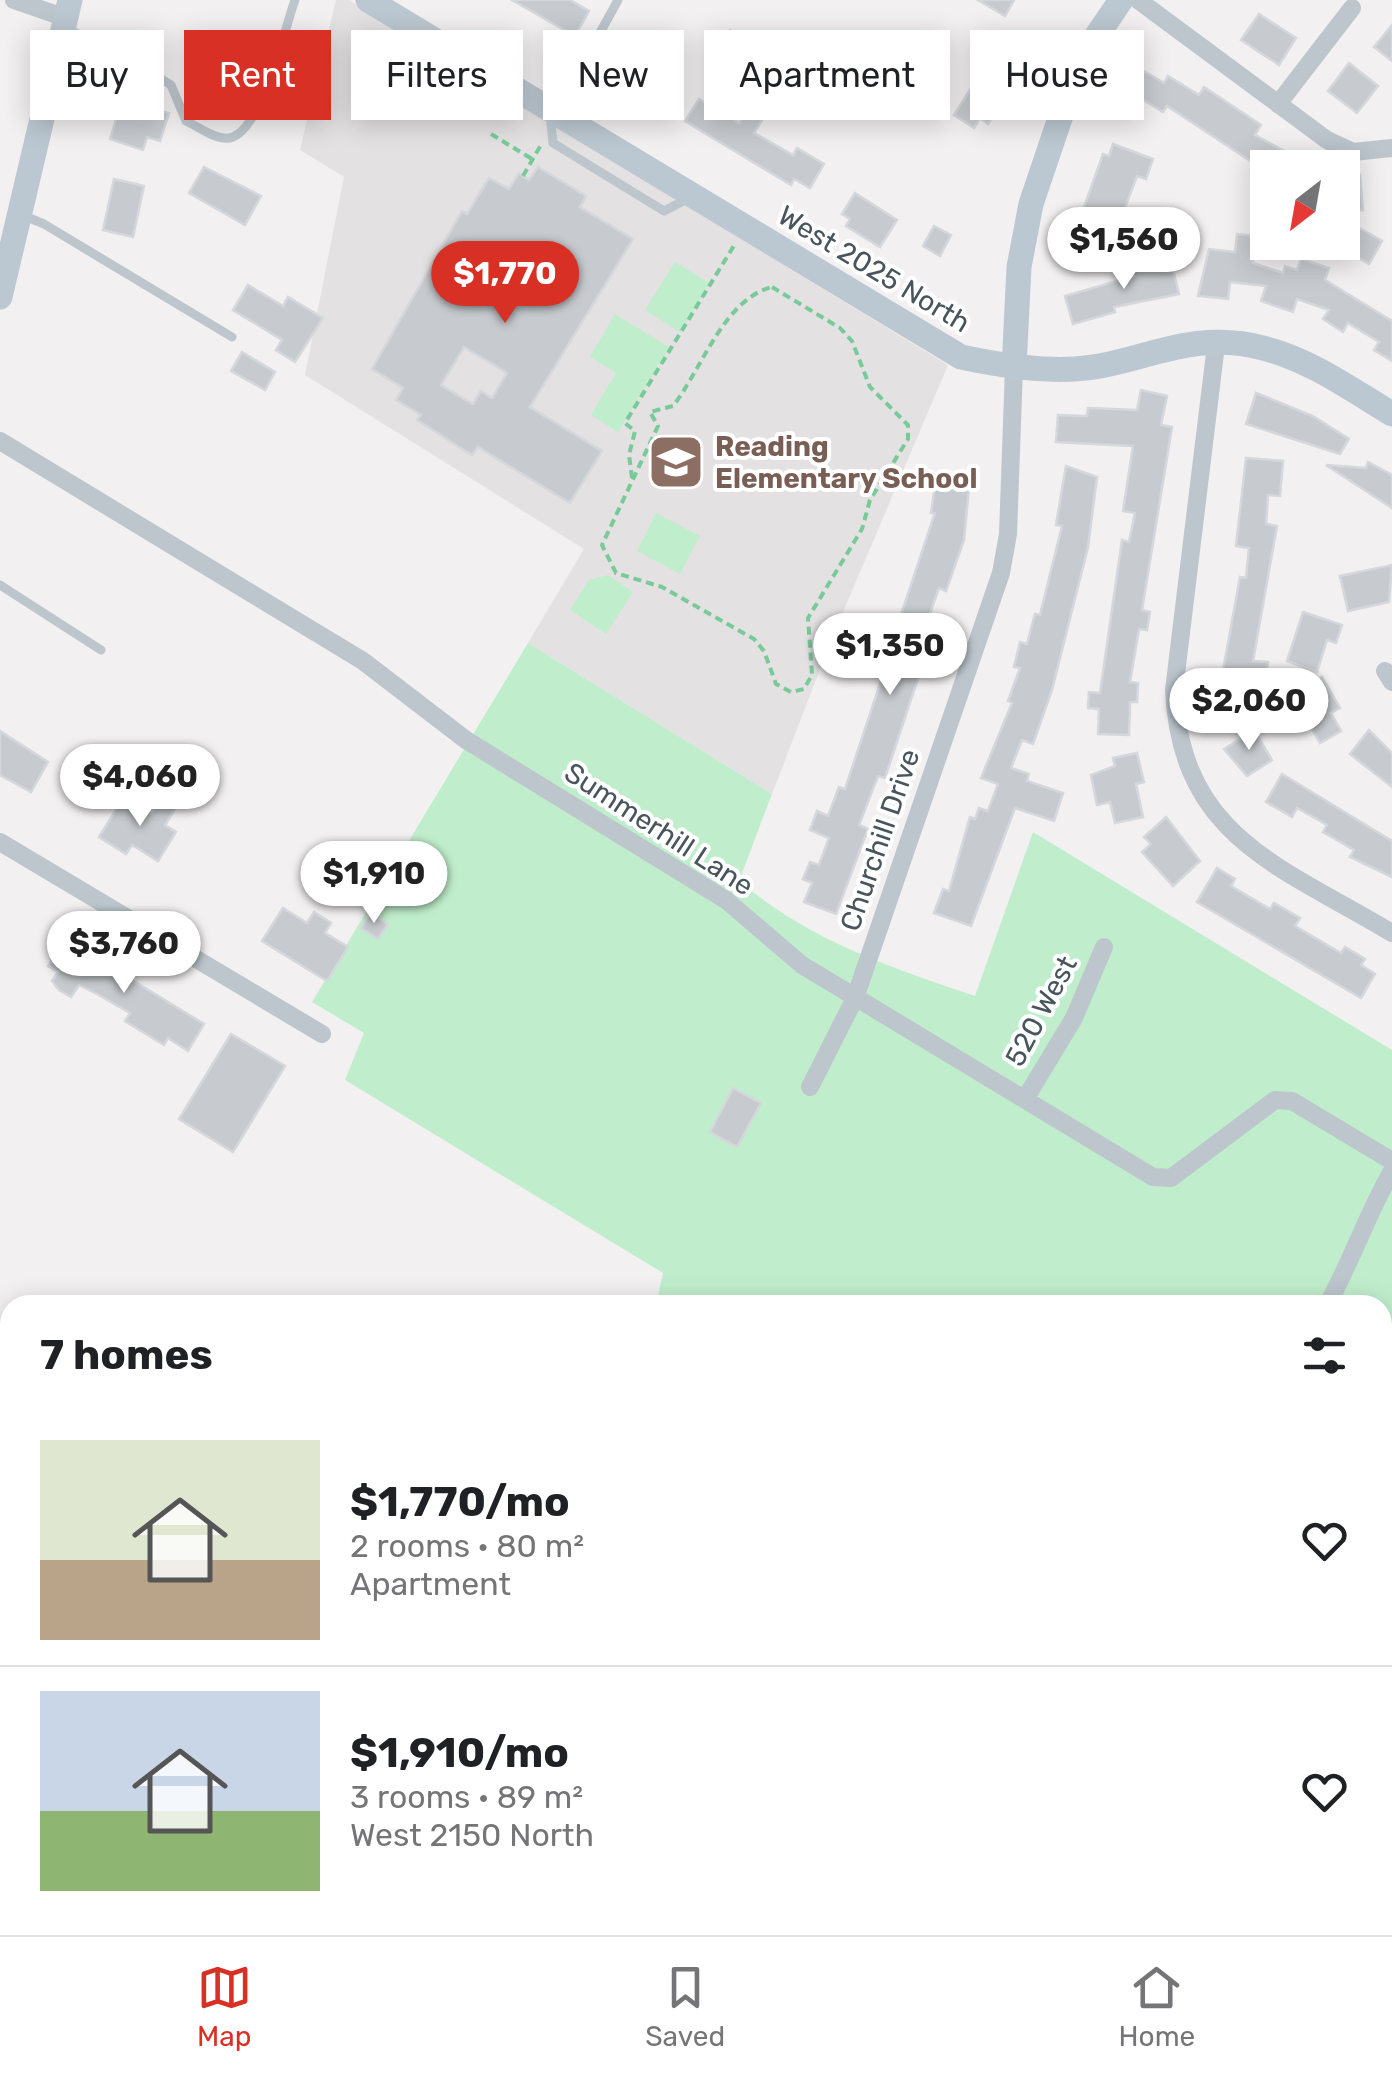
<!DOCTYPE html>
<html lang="en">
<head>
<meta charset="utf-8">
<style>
	:root { --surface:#fff; --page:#f2f2f2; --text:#202124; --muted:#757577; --line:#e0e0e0; --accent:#d93025 }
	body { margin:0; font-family:Rubik,sans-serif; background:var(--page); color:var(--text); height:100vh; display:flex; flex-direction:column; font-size:38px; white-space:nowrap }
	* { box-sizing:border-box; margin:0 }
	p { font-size:32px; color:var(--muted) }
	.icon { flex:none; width:55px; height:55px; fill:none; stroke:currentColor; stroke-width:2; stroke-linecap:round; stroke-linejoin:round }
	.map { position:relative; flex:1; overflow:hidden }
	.drawer { position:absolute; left:0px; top:1295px; width:1392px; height:640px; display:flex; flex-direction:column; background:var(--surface); border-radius:30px 30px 0 0; box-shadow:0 5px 25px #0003 }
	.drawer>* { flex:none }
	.top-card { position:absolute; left:30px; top:30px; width:1332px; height:90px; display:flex; gap:20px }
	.needle { width:65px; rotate:211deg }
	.buttons { position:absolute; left:1250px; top:150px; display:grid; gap:20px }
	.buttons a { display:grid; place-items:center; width:110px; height:110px; border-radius:0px; background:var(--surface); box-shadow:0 5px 25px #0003; font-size:50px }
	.price { position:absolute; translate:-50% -85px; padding:0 22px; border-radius:35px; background:#fff; color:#222; font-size:32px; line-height:65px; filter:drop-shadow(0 2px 5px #0008) }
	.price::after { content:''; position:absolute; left:50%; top:60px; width:30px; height:22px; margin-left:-15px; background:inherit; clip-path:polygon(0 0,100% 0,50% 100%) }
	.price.selected { background:var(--accent); color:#fff }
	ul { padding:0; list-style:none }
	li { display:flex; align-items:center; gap:30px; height:250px; padding:0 40px }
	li+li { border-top:2px solid var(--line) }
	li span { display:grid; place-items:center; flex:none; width:280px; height:200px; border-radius:0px; color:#555 }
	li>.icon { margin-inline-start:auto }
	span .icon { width:120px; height:120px; fill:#fffc; stroke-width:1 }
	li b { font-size:42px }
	h2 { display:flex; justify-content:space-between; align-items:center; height:120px; padding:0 40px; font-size:42px }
	.chip { padding:0 35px; border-radius:0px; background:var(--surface); box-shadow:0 5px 25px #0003; font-size:35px; line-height:90px }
	.chip.selected { background:var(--accent); color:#fff }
	.dock { display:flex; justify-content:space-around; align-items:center; height:140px; border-top:2px solid var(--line); background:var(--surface); font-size:28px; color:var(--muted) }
	.dock a { display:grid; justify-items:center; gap:5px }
	.dock .selected { color:var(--accent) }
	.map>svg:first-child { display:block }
</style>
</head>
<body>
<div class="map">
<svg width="1392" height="1935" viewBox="0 0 1392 1935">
	<rect width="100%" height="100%" fill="#f2f0f0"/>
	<!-- education -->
	<polygon fill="#e3e1e1" points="336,0 349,0 948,365 832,638 772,794 528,643 584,549 305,375 344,177 300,150"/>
	<!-- green -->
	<g fill="#c0eecc">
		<polygon points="675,262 709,283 680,332 645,310"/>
		<polygon points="615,314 669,347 618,432 591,415 616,373 590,357"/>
		<polygon points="656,513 700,536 680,574 637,551"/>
		<polygon points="608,575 633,592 606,634 570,610 589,580"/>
		<path d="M 528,643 L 772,794 L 739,881 C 811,941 887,966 975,996 L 1033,832 L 1392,1050 L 1392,1506 L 1383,1521 L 1382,1305 L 656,1305 L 663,1273 L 345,1080 L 364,1033 L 312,1002 Z"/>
	</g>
	<!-- building -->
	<g fill="#c7cbcf" stroke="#d4d7db" stroke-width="2.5" fill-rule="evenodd">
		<polygon points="512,0 570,0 589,11 575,36"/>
		<polygon points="978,0 1014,0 1005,16"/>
		<polygon points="1259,14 1296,38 1279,65 1241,40"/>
		<polygon points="1392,25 1392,61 1374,47"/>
		<polygon points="730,30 753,45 736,70 714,56"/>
		<polygon points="988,61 1017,79 988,124 980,118 974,128 954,115"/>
		<polygon points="1349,63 1378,86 1357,113 1328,91"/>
		<polygon points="1144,71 1164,83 1168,76 1199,95 1204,87 1261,125 1255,135 1315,168 1268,168 1257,161 1255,164 1167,106 1163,112 1131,92"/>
		<polygon points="127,84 157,93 152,108 169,113 160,141 147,137 143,150 110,139"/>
		<polygon points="699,99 739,123 748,108 764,117 754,133 793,155 797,148 824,164 810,188 794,179 791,185 685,121"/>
		<polygon points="1113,144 1153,159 1146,179 1137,176 1118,226 1127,230 1111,265 1070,246 1103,154 1109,156"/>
		<polygon points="204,167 261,196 245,225 189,193"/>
		<path d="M 538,167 L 586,196 L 580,207 L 633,239 L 530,407 L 602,451 L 570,503 L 478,447 L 472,455 L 417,420 L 421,415 L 396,400 L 403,388 L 372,369 L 462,211 L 467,214 L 489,178 L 509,189 L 519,173 L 529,180 ZM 464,347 L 507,373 L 492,398 L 481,391 L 473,404 L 441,385 Z"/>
		<polygon points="1360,175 1363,210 1342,212 1342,176"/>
		<polygon points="114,179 144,186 133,237 103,230"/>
		<polygon points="855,193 897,220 880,247 846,226 850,219 842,214"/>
		<polygon points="1354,225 1382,241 1369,264 1341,248"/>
		<polygon points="934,226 951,235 940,256 923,246"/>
		<polygon points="1237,234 1256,236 1253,263 1283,273 1285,266 1297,270 1301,259 1329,268 1325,280 1392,321 1392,361 1374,350 1379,342 1348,323 1343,332 1323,319 1329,310 1297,299 1293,312 1261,301 1266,286 1230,282 1228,299 1198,296 1209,249 1235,252"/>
		<polygon points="1171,261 1179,294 1114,307 1115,312 1073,324 1065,296 1134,276 1125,271"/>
		<polygon points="248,285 283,306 288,297 323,318 295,362 276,350 282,340 233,310"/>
		<polygon points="242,352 275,372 265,390 231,371"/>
		<polygon points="1141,390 1167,396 1161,425 1172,427 1142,610 1150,612 1147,630 1139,629 1130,682 1138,683 1137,702 1130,702 1129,735 1098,734 1099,709 1088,708 1089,692 1100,693 1122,540 1129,542 1135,513 1123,511 1133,446 1056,442 1058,415 1087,416 1088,408 1137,410"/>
		<polygon points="1256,393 1313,416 1349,439 1340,454 1246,424"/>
		<polygon points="1246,458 1283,461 1280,496 1268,495 1266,524 1277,526 1253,661 1268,662 1265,690 1255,689 1252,713 1226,711 1230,677 1222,676 1240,577 1246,578 1249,548 1236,546"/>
		<polygon points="1368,462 1392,475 1392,508 1326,465 1366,468"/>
		<polygon points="1066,466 1097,477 1088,547 1052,690 1033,744 1022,740 1011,768 1029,774 1027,781 1063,793 1054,821 1015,808 971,926 934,913 943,889 949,891 970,817 975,819 979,808 988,811 998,784 981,778 1012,703 1008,701 1020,668 1014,667 1020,642 1027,644 1035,614 1040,615 1062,526 1056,525"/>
		<polygon points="937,472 970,477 964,540 946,591 939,588 925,627 934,630 885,778 878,776 859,825 868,829 836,914 804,902 812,883 803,879 810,862 819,865 829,838 810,830 817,811 828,816 839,787 845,789 888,660 897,664 906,637 895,633 935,513 931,513"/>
		<polygon points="1392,565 1389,602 1348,611 1340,576"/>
		<polygon points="1303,612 1342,625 1336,643 1327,640 1317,672 1287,661"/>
		<polygon points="1322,677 1340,708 1331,713 1341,731 1320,743 1300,708 1311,701 1303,688"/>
		<polygon points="1254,730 1272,760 1247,776 1224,749"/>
		<polygon points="1369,730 1392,753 1392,787 1350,754"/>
		<polygon points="0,731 48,762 31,792 0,775"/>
		<polygon points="1137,753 1144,782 1136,784 1143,817 1115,823 1110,802 1097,805 1091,775 1115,766 1113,758"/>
		<polygon points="1282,774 1392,841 1392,877 1350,857 1354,850 1323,832 1327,825 1297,808 1292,817 1266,802"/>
		<polygon points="124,797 152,814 160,800 175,809 165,825 176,832 158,861 132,845 126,854 99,837"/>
		<polygon points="1166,817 1200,861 1173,886 1142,852 1151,844 1144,837"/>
		<polygon points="1217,868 1235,879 1231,886 1270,909 1274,903 1300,918 1295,926 1341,953 1345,947 1365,959 1361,965 1375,974 1361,998 1197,902"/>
		<polygon points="283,908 307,923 314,912 331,923 325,933 348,947 327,981 262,941"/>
		<polygon points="370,913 388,924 378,939 361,928"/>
		<polygon points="65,939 204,1024 188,1051 168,1038 164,1045 125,1021 130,1013 97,994 79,985 71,997 59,990 52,981 58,972 48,966"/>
		<polygon points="231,1034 285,1066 233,1152 179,1119"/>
		<polygon points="733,1088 761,1103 737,1147 710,1132"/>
	</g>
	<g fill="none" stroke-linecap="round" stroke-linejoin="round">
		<!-- highway casing -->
		<g stroke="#7593a8" stroke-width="38">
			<g id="highway">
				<polyline points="1382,1644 1392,1631"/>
				<polyline points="1382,1700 1392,1685"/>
				<polyline points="1382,1845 1392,1830"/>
				<polyline points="1382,1919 1392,1904"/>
				<polyline points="1164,1935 1172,1925"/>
				<polyline points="1229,1935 1235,1925"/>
				<polyline points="1320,1935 1327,1925"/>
			</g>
		</g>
		<!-- path -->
		<g stroke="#79ca99" stroke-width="4" stroke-dasharray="8 5" stroke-linecap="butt">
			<polyline points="491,134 532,159"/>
			<polyline points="523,176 541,145"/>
			<path d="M 772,287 L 840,328 L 852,341 L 870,387 L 908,425 L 908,439 L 870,500 L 862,529 L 808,618 L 812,675 L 804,689 L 791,692 L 776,684 L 764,651 L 754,639 L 662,587 L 616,573 L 602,545 L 658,426 L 650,412 L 673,406 C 702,369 724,299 772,287 Z"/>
			<polyline points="632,478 629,455 635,431 625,423 735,244"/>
		</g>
		<!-- lane -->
		<g stroke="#bcc6cc" stroke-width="9">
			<path d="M 68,29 L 123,55 L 171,85 L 186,121 C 199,127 215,140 230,138 C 262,131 284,30 295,0"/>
			<path d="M 45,108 C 101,125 126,101 101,45"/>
			<polyline points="558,109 618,0"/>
			<polyline points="550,114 553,143 664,211 691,197"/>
			<polyline points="22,215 44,224 232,337"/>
			<polyline points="0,585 101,650"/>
			<polyline points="1382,1459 1392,1466"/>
		</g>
		<!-- street -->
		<g stroke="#bcc6cc" stroke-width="18">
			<polyline points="14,0 66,18"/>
			<polyline points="1138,0 1327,140 1353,152 1392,148"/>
			<polyline points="1278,104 1352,8"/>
			<path d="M 1216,345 L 1174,690 C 1181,838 1281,866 1392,933"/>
			<polyline points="0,441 363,661 466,740 726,900 802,965 1153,1177 1171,1178 1275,1100 1292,1101 1392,1161"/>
			<polyline points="1385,671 1392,682"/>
			<polyline points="0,842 322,1034"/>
			<polyline points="810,1087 855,998 1001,573 1008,534 1014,368"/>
			<polyline points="1025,1099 1074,1018 1104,947"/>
			<path d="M 1327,1305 C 1352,1261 1367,1214 1392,1171"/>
			<polyline points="0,1451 10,1457"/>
			<polyline points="0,1645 10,1651"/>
			<polyline points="775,1925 791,1935"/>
			<polyline points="330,1935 336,1925"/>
			<polyline points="873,1935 879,1925"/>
		</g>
		<!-- secondary -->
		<g stroke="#bcc8d1" stroke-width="25">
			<path d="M 368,0 L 961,357 C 999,365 1036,371 1075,369 C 1140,365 1189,328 1263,348 C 1311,360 1350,389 1392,414"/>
			<polyline points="0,297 70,0"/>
			<polyline points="1014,368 1019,267 1031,204 1079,62 1121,0"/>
			<polyline points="1382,1509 1392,1495"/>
			<polyline points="1097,1935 1105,1925"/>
		</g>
		<!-- highway -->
		<use href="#highway" stroke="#89a8bc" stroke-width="32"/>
	</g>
	<!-- icons -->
	<defs>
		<g id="school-square" transform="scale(2.875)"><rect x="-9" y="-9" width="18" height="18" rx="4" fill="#8d6e63" stroke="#fff"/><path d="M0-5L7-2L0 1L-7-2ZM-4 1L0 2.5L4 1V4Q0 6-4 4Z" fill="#fff"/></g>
	</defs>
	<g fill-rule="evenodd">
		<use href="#school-square" x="676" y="462"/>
	</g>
	<g text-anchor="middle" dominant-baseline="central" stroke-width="8" stroke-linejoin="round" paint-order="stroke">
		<!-- street labels -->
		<g font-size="28" fill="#48555c" stroke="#fff">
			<text transform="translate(874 269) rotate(31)">West 2025 North</text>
			<text transform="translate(659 829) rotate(33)">Summerhill Lane</text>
			<text transform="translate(880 840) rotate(-71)">Churchill Drive</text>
			<text transform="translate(1041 1011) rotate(-62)">520 West</text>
		</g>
		<!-- education labels -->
		<g font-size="28" font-weight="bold" fill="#785e54" stroke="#fff" text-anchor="start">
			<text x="715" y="446">Reading<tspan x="715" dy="32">Elementary School</tspan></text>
		</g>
	</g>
</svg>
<div class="buttons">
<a><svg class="needle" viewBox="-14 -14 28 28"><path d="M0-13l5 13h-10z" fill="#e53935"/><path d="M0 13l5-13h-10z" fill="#757577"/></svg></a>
</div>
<b class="price" style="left:1124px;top:292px">$1,560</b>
<b class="price selected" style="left:505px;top:326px">$1,770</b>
<b class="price" style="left:890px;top:698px">$1,350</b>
<b class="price" style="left:1249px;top:753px">$2,060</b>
<b class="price" style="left:140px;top:829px">$4,060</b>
<b class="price" style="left:374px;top:926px">$1,910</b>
<b class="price" style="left:124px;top:996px">$3,760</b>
<div class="top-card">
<a class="chip">Buy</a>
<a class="chip selected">Rent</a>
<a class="chip">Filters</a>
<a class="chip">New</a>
<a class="chip">Apartment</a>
<a class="chip">House</a>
</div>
<section class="drawer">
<h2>7 homes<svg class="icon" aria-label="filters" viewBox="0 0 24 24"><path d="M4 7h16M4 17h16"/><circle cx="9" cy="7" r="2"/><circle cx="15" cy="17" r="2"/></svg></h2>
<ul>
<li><span style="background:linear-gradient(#dfe7d0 60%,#b9a48a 0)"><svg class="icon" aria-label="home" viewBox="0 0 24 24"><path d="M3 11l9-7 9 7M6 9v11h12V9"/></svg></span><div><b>$1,770/mo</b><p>2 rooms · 80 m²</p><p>Apartment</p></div><svg class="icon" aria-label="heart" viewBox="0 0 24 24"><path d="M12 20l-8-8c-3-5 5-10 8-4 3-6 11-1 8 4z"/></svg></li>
<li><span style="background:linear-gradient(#c9d6e8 60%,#8fb573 0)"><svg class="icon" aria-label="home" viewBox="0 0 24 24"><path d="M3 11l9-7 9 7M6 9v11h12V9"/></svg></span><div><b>$1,910/mo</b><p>3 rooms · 89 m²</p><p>West 2150 North</p></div><svg class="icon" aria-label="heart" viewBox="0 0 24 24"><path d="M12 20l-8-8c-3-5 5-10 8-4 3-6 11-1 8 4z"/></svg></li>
</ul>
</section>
</div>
<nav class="dock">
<a class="selected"><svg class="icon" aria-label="map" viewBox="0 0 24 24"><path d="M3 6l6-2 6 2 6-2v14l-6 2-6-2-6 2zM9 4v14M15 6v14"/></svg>Map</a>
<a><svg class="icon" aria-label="saved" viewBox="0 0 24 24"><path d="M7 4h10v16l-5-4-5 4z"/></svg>Saved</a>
<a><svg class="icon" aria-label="home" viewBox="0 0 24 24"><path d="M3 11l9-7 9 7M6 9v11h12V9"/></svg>Home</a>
</nav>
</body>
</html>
